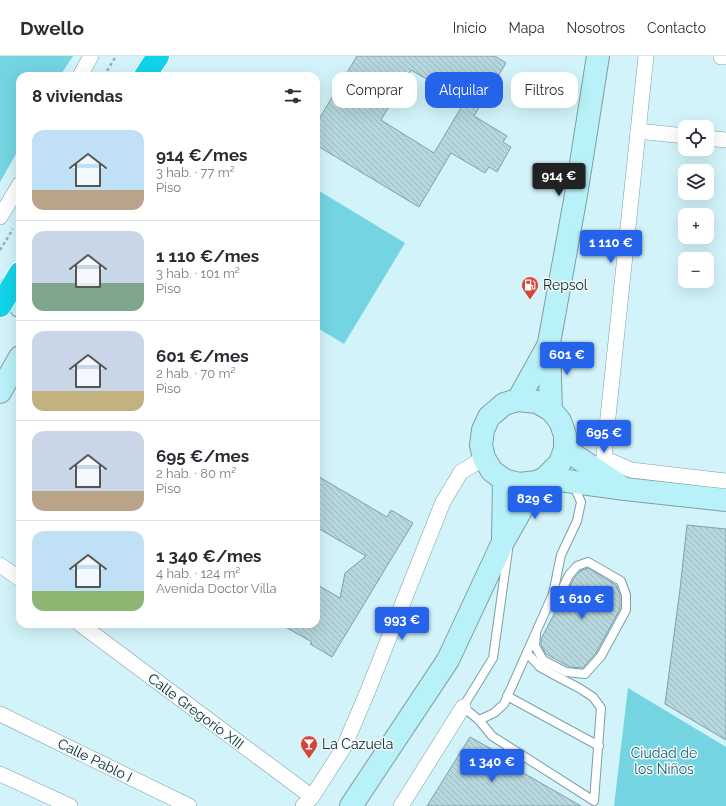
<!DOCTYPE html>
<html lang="es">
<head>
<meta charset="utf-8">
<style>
	:root { --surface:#fff; --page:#f7f7f7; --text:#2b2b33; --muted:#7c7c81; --line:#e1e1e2; --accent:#2563eb }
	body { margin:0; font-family:Raleway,sans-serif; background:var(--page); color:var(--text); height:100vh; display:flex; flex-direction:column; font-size:15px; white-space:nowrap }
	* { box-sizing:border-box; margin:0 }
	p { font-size:13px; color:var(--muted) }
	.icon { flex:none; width:22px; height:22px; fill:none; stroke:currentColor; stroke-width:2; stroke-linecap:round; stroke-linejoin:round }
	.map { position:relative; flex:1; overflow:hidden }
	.sheet { position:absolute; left:16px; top:16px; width:304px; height:556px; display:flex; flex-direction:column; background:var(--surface); border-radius:12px; box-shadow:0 4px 16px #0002 }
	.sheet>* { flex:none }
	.guide { position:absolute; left:332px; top:16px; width:334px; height:36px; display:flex; gap:8px }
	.tools { position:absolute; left:678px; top:64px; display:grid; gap:8px }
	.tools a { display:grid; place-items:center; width:36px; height:36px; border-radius:8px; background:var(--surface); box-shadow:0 4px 16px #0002; font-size:20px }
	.price { position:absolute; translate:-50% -34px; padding:0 9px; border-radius:4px; background:var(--accent); color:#fff; font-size:13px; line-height:26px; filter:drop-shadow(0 1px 2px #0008) }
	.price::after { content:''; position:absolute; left:50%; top:24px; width:12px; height:9px; margin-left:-6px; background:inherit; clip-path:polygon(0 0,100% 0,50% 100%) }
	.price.current { background:#222; color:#fff }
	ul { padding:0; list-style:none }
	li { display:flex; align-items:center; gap:12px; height:100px; padding:0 16px }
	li+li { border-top:1px solid var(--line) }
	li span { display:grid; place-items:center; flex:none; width:112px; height:80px; border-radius:12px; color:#555 }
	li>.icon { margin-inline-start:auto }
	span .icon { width:48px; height:48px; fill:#fffc; stroke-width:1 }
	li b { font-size:17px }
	h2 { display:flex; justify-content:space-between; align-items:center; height:48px; padding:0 16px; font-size:17px }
	.pill { padding:0 14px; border-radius:12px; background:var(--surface); box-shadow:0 4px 16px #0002; font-size:14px; line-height:36px }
	.pill.current { background:var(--accent); color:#fff }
	header { display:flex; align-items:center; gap:24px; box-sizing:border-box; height:56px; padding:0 20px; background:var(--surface); border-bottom:1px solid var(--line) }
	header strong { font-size:19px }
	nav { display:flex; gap:22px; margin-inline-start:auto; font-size:14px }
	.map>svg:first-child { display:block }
</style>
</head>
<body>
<header>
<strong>Dwello</strong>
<nav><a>Inicio</a><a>Mapa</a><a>Nosotros</a><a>Contacto</a></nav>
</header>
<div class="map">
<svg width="726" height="750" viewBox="0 0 726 750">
	<defs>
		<pattern id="building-back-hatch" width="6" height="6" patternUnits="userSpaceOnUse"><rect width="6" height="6" fill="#b6d7dd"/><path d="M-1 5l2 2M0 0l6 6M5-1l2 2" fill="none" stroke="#9cb8be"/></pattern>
	</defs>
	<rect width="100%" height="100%" fill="#d1f3f9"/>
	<!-- park -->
	<g fill="#74d4e2">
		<polygon points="0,0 73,0 60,20 20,20 20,91 0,126"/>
		<polygon points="316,133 405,187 344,288 316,271"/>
		<polygon points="628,632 726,691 726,750 614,750"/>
	</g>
	<!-- building -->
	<g fill="url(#building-back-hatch)" stroke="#81a1a6" fill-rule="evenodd">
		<path d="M 357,0 L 495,0 L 506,7 L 474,60 L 507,80 L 503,86 L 511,91 L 497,116 L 489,111 L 485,117 L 451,97 L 419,151 L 316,89 L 316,68 ZM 411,14 L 465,45 L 434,97 L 381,64 Z"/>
		<polygon points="316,419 387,461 391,454 413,467 332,601 310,588 312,586 280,568 316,568 316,528 340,542 345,517 366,500 316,471"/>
		<polygon points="687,469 726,473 726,684 665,648 680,533"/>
		<polygon points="588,512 616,529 620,539 620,553 596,597 583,612 570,611 546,598 541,589 541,583 561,545 564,542 574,522 580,515"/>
		<polygon points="470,681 509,703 506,707 581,750 427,750"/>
	</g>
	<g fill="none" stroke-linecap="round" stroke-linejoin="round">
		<!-- lane casing -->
		<g stroke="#7f9fa4" stroke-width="10">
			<g id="lane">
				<polyline points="508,494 493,602 463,651 479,664 492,680 594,745 601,652 593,641 579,632 560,622 540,611 527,597"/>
				<polyline points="536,577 535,590 543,604 566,616 585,618 601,600 626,554 626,539 621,525 588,506 577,510 569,519 559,540 548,550"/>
				<polyline points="507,640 599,690"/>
				<polyline points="479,664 494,657 504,648 553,538 561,499 577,465 581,446 573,428"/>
			</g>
		</g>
		<!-- street casing -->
		<g stroke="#7f9fa4" stroke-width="16">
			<g id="street">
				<polyline points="721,1 726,1"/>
				<polyline points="80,20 91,0"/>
				<polyline points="638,75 685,80"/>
				<polyline points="707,82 726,84"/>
				<polyline points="0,161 20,128"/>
				<polyline points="604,402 631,414 726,425"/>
				<polyline points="602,418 646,0"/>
				<polyline points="0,509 20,523"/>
				<polyline points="80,568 312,741"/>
				<polyline points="0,658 189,750"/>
				<polyline points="0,718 70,750"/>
				<polyline points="303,750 312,741 344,691 367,637 443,446 461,416 484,402"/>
				<polyline points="401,750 463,651"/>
			</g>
		</g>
		<!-- secondary casing -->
		<g stroke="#7f9fa4" stroke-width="24">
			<g id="secondary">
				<polyline points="11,231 20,250"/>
				<polyline points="0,336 20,301"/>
				<polyline points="518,344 537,346 551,354 560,365 565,379 565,393 560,407 545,422 537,426 519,428 504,424 492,415 484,402 481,389 483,374 489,361 504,348 518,344 549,288"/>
				<polyline points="551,354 549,287 576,139 598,0"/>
				<polyline points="565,393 620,430"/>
				<polyline points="545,422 625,433 726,444"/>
				<polyline points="503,483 504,424"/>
				<polyline points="351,750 448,604 503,486 537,426"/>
			</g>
		</g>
		<!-- highway casing -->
		<g stroke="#fff" stroke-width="24">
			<g id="highway">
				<polyline points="145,20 158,0"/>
				<polyline points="0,250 20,217"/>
			</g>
		</g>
		<!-- path -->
		<g stroke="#93aeb3" stroke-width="2.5" stroke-dasharray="3 3" stroke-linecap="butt">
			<polyline points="104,20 116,0"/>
			<polyline points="0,194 13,173"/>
		</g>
		<!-- lane -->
		<use href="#lane" stroke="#fff" stroke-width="8"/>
		<!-- street -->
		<use href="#street" stroke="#fff" stroke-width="15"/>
		<!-- secondary -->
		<use href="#secondary" stroke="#b8f2f8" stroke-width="22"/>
		<!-- highway -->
		<use href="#highway" stroke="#12d3e8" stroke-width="22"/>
	</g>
	<!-- icons -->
	<defs>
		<g id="fuel-pin" transform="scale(0.9)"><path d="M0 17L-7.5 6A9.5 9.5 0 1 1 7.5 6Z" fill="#d4463c" stroke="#effcfe"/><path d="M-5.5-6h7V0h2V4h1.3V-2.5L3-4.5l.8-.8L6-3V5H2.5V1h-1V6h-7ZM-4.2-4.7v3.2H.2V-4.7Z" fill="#fff"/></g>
		<g id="bar-pin" transform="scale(0.9)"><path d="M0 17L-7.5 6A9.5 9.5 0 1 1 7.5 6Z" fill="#d4463c" stroke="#effcfe"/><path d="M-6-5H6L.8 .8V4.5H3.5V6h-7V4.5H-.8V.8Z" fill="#fff"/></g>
	</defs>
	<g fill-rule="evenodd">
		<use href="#fuel-pin" x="530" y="229"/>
		<use href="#bar-pin" x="309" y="688"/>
	</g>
	<g text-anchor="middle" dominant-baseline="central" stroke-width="3" stroke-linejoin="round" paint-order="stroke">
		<!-- poi labels -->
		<g font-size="14" fill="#152224" stroke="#effcfe" text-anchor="start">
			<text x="543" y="229">Repsol</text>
			<text x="322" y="688">La Cazuela</text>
		</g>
		<!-- street labels -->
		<g font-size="14" fill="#152224" stroke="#effcfe">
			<text transform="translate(196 655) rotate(37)">Calle Gregorio XIII</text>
			<text transform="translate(95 704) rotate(26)">Calle Pablo I</text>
		</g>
		<!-- park labels -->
		<g font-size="14" fill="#285d65" stroke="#effcfe">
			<text x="664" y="697">Ciudad de<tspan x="664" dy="16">los Niños</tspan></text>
		</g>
	</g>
</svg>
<div class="tools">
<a><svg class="icon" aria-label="locate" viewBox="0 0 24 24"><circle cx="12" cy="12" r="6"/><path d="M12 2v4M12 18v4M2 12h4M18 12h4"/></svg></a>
<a><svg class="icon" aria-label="layers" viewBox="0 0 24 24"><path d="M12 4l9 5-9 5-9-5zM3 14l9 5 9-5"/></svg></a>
<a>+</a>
<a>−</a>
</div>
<b class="price current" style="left:559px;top:141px">914 €</b>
<b class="price" style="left:611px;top:208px">1 110 €</b>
<b class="price" style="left:567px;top:320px">601 €</b>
<b class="price" style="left:604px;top:398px">695 €</b>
<b class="price" style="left:535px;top:464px">829 €</b>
<b class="price" style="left:582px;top:564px">1 610 €</b>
<b class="price" style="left:402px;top:585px">993 €</b>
<b class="price" style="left:492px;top:727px">1 340 €</b>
<div class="guide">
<a class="pill">Comprar</a>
<a class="pill current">Alquilar</a>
<a class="pill">Filtros</a>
</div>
<section class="sheet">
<h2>8 viviendas<svg class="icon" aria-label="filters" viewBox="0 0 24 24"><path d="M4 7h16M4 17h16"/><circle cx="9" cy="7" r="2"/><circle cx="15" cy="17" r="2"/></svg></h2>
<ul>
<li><span style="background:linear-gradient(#bfe0f5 75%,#b9a48a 0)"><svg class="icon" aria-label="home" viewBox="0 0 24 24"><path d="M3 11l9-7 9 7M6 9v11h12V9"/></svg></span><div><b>914 €/mes</b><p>3 hab. · 77 m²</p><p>Piso</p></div></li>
<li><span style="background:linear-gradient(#c9d6e8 65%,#7fa58c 0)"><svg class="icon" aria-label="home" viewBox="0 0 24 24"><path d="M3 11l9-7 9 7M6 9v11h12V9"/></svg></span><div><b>1 110 €/mes</b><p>3 hab. · 101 m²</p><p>Piso</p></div></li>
<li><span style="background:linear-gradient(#c9d6e8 75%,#c2b280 0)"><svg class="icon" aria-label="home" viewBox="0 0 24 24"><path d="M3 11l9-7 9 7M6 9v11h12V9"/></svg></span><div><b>601 €/mes</b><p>2 hab. · 70 m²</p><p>Piso</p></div></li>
<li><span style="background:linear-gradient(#c9d6e8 75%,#b9a48a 0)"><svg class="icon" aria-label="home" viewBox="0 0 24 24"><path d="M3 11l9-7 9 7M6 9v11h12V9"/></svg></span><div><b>695 €/mes</b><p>2 hab. · 80 m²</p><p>Piso</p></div></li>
<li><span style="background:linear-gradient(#bfe0f5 75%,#8fb573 0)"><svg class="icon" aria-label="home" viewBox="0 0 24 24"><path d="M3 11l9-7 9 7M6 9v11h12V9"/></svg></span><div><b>1 340 €/mes</b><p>4 hab. · 124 m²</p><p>Avenida Doctor Villa</p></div></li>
</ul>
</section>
</div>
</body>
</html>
